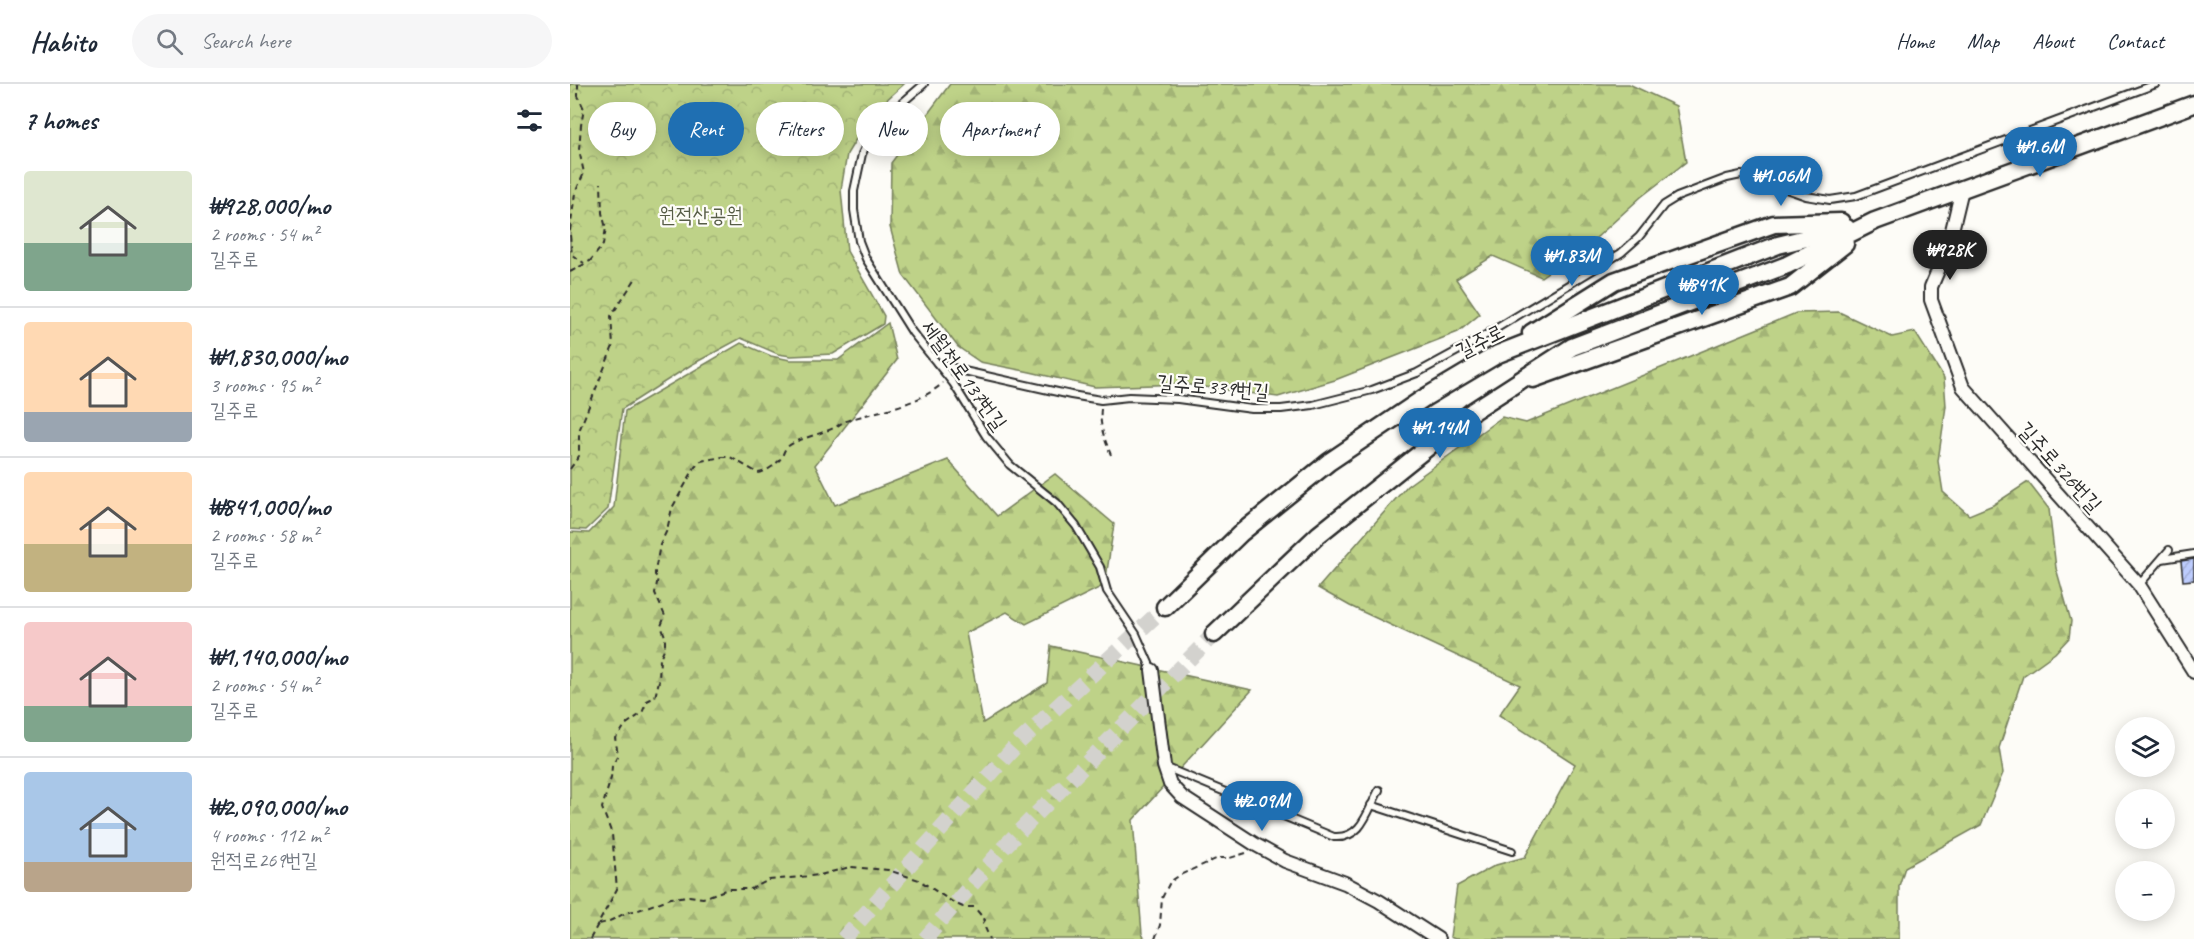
<!DOCTYPE html>
<html lang="en">
<head>
<meta charset="utf-8">
<style>
	:root { --surface:#fff; --page:#f6f6f7; --text:#1f2937; --muted:#747a83; --line:#e0e1e3; --accent:#1f6fb2 }
	body { margin:0; font-family:Caveat,"Poor Story",sans-serif; background:var(--page); color:var(--text); height:100vh; display:flex; flex-direction:column; font-size:22px; white-space:nowrap }
	* { box-sizing:border-box; margin:0 }
	p { font-size:20px; color:var(--muted) }
	.icon { flex:none; width:33px; height:33px; fill:none; stroke:currentColor; stroke-width:2; stroke-linecap:round; stroke-linejoin:round }
	.map { position:relative; flex:1; overflow:hidden }
	.details { display:flex; flex-direction:column; background:var(--surface); width:570px }
	.details>* { flex:none }
	.hud { position:absolute; left:18px; top:18px; width:570px; height:54px; display:flex; gap:12px }
	.fabs { position:absolute; left:1545px; top:633px; display:grid; gap:12px }
	.fabs a { display:grid; place-items:center; width:60px; height:60px; border-radius:50%; background:var(--surface); box-shadow:0 3px 15px #0003; font-size:30px }
	.price { position:absolute; translate:-50% -51px; padding:0 14px; border-radius:21px; background:var(--accent); color:#fff; font-size:20px; line-height:39px; filter:drop-shadow(0 2px 3px #0008) }
	.price::after { content:''; position:absolute; left:50%; top:36px; width:18px; height:14px; margin-left:-9px; background:inherit; clip-path:polygon(0 0,100% 0,50% 100%) }
	.price.on { background:#222; color:#fff }
	ul { padding:0; list-style:none }
	li { display:flex; align-items:center; gap:18px; height:150px; padding:0 24px }
	li+li { border-top:2px solid var(--line) }
	li span { display:grid; place-items:center; flex:none; width:168px; height:120px; border-radius:6px; color:#555 }
	li>.icon { margin-inline-start:auto }
	span .icon { width:72px; height:72px; fill:#fffc; stroke-width:1 }
	li b { font-size:26px }
	h2 { display:flex; justify-content:space-between; align-items:center; height:72px; padding:0 24px; font-size:26px }
	.pill { padding:0 21px; border-radius:27px; background:var(--surface); box-shadow:0 3px 15px #0003; font-size:21px; line-height:54px }
	.pill.on { background:var(--accent); color:#fff }
	header { display:flex; align-items:center; gap:36px; box-sizing:border-box; height:84px; padding:0 30px; background:var(--surface); border-bottom:2px solid var(--line) }
	header strong { font-size:28px }
	nav { display:flex; gap:33px; margin-inline-start:auto; font-size:21px }
	.search { width:420px; height:54px; background:var(--page); display:flex; align-items:center; gap:15px; box-sizing:border-box; padding:0 21px; border-radius:33px; color:var(--muted); font-size:22px }
	main { display:flex; flex:1; min-height:0 }
	.map>svg:first-child { display:block }
</style>
</head>
<body>
<header>
<strong>Habito</strong>
<div class="search"><svg class="icon" aria-label="search" viewBox="0 0 24 24"><circle cx="10" cy="10" r="6"/><path d="M15 15l6 6"/></svg>Search here</div>
<nav><a>Home</a><a>Map</a><a>About</a><a>Contact</a></nav>
</header>
<main>
<section class="details">
<h2>7 homes<svg class="icon" aria-label="filters" viewBox="0 0 24 24"><path d="M4 7h16M4 17h16"/><circle cx="9" cy="7" r="2"/><circle cx="15" cy="17" r="2"/></svg></h2>
<ul>
<li><span style="background:linear-gradient(#dfe7d0 60%,#7fa58c 0)"><svg class="icon" aria-label="home" viewBox="0 0 24 24"><path d="M3 11l9-7 9 7M6 9v11h12V9"/></svg></span><div><b>₩928,000/mo</b><p>2 rooms · 54 m²</p><p>길주로</p></div></li>
<li><span style="background:linear-gradient(#ffd9b3 75%,#9aa5b1 0)"><svg class="icon" aria-label="home" viewBox="0 0 24 24"><path d="M3 11l9-7 9 7M6 9v11h12V9"/></svg></span><div><b>₩1,830,000/mo</b><p>3 rooms · 95 m²</p><p>길주로</p></div></li>
<li><span style="background:linear-gradient(#ffd9b3 60%,#c2b280 0)"><svg class="icon" aria-label="home" viewBox="0 0 24 24"><path d="M3 11l9-7 9 7M6 9v11h12V9"/></svg></span><div><b>₩841,000/mo</b><p>2 rooms · 58 m²</p><p>길주로</p></div></li>
<li><span style="background:linear-gradient(#f6c9c9 70%,#7fa58c 0)"><svg class="icon" aria-label="home" viewBox="0 0 24 24"><path d="M3 11l9-7 9 7M6 9v11h12V9"/></svg></span><div><b>₩1,140,000/mo</b><p>2 rooms · 54 m²</p><p>길주로</p></div></li>
<li><span style="background:linear-gradient(#a9c7e8 75%,#b9a48a 0)"><svg class="icon" aria-label="home" viewBox="0 0 24 24"><path d="M3 11l9-7 9 7M6 9v11h12V9"/></svg></span><div><b>₩2,090,000/mo</b><p>4 rooms · 112 m²</p><p>원적로269번길</p></div></li>
</ul>
</section>
<div class="map">
<svg width="1624" height="855" viewBox="0 0 1624 855">
	<defs>
		<pattern id="forest-firs" width="22" height="20" patternUnits="userSpaceOnUse" patternTransform="scale(1.5)"><rect width="22" height="20" fill="#bed288"/><path d="M5 1l3.5 6h-7zM16 11l3.5 6h-7z" fill="#a3b476"/></pattern>
		<pattern id="park-crowns" width="20" height="18" patternUnits="userSpaceOnUse" patternTransform="scale(1.5)"><rect width="20" height="18" fill="#bed288"/><path d="M2 6a3 3 0 1 1 6 0M12 15a3 3 0 1 1 6 0" fill="none" stroke="#a3b476"/></pattern>
		<pattern id="building-hatch" width="6" height="6" patternUnits="userSpaceOnUse" patternTransform="scale(1.5)"><rect width="6" height="6" fill="#bdccfd"/><path d="M-1 1l2-2M0 6l6-6M5 7l2-2" fill="none" stroke="#a3afd9"/></pattern>
	</defs>
	<rect width="100%" height="100%" fill="#fdfcf7"/>
	<filter id="ink" filterUnits="userSpaceOnUse"><feTurbulence type="fractalNoise" baseFrequency=".0167" numOctaves="2"/><feDisplacementMap in="SourceGraphic" scale="12" xChannelSelector="R" yChannelSelector="G"/><feConvolveMatrix kernelMatrix="1 2 1 2 8 2 1 2 1" color-interpolation-filters="sRGB"/></filter>
	<g filter="url(#ink)">
		<!-- forest -->
		<g fill="url(#forest-firs)" stroke="#747e5a" stroke-width="1.5">
			<polygon points="380,0 1059,0 1106,22 1116,78 1071,113 1025,155 971,193 923,172 886,195 910,230 888,248 765,296 708,313 613,300 525,303 460,288 410,278 388,263 333,191 320,143 321,79"/>
			<polygon points="1269,228 1322,253 1345,248 1374,294 1376,322 1368,377 1373,408 1399,431 1423,421 1458,398 1479,425 1486,484 1501,537 1499,554 1485,569 1453,592 1429,664 1433,689 1411,741 1335,783 1329,802 1329,855 885,855 880,853 887,802 926,781 955,773 1005,680 929,631 950,601 780,522 748,504 837,402 932,333 956,339 1226,229"/>
			<polygon points="318,239 327,276 245,381 265,421 378,376 427,432 485,390 544,440 535,501 456,540 437,528 396,549 413,639 477,599 481,562 682,606 563,736 572,850 575,855 0,855 0,448 19,449 44,423 55,327 171,259 201,272 220,276 268,276"/>
		</g>
		<!-- park -->
		<polygon fill="url(#park-crowns)" stroke="#747e5a" stroke-width="1.5" points="0,0 334,0 301,30 277,70 271,106 277,167 314,232 313,240 263,270 221,272 208,270 171,254 121,281 52,325 38,425 16,446 0,445"/>
		<!-- building -->
		<polygon fill="url(#building-hatch)" stroke="#2b2b2b" stroke-width="1.5" points="1624,475 1624,496 1613,497 1611,477"/>
		<g fill="none" stroke-linecap="round" stroke-linejoin="round">
			<!-- secondary-tunnel -->
			<g stroke="#d3d2ce" stroke-width="16" stroke-dasharray="16 8" stroke-linecap="butt">
				<polyline points="273,855 449,658 595,523"/>
				<polyline points="355,855 434,763 644,550"/>
			</g>
			<!-- service casing -->
			<g stroke="#2b2b2b" stroke-width="10">
				<g id="service">
					<polyline points="354,0 311,37 300,53 292,70 284,107 284,126 289,157 296,175 342,248 383,299 416,352 440,381 487,419 506,442 530,483 537,507 566,550 582,586"/>
					<polyline points="367,279 394,287 501,311 531,316 559,313 608,315 682,325 711,325 743,321 802,306 847,289 904,258 1051,169 1069,153 1094,121 1107,113 1157,94 1171,91 1182,93 1236,112 1260,116 1286,112 1586,0"/>
					<polyline points="1592,475 1624,470"/>
					<polyline points="1569,501 1599,466"/>
					<path d="M 595,683 L 764,753 C 792,755 797,728 809,706"/>
					<polyline points="801,721 942,767"/>
				</g>
			</g>
			<!-- minor casing -->
			<g stroke="#2b2b2b" stroke-width="16">
				<g id="minor">
					<polyline points="1392,105 1378,163 1361,203 1361,216 1393,303 1569,501 1624,588"/>
					<polyline points="582,586 594,682 600,700 612,713 686,761 715,777 775,799 809,817 868,855"/>
				</g>
			</g>
			<!-- secondary casing -->
			<g stroke="#2b2b2b" stroke-width="21">
				<g id="secondary">
					<polyline points="961,249 1044,197 1204,140 1271,138"/>
					<polyline points="963,295 1220,203 1275,160"/>
					<polyline points="595,523 671,449 759,378 854,314 928,270 1208,161 1277,144"/>
					<polyline points="644,550 748,451 903,327 1002,263 1217,181 1305,137 1624,20"/>
				</g>
			</g>
			<!-- path -->
			<g stroke="#2b2b2b" stroke-width="2" stroke-dasharray="6 4.5" stroke-linecap="butt">
				<polyline points="0,147 5,109 14,89 9,66 11,41 14,25 8,12 8,0"/>
				<polyline points="0,151 2,171 14,179"/>
				<polyline points="0,188 20,177 33,161 36,144 32,129 31,99"/>
				<path d="M 531,325 C 529,342 535,356 541,371"/>
				<polyline points="0,385 9,372 9,347 43,262 41,232 66,194"/>
				<path d="M 29,840 C 43,838 56,826 66,827 L 101,814 L 119,812 L 133,814 L 158,805 L 181,805 L 199,796 L 250,791 L 280,783 L 318,786 L 349,796 L 384,819 L 393,823 L 404,823 L 415,836 L 413,839 L 420,855"/>
				<path d="M 20,855 L 47,805 L 42,750 L 32,724 L 41,694 L 42,682 L 48,670 L 45,654 L 49,651 L 55,641 L 72,629 L 77,617 L 85,613 L 89,597 L 90,574 L 95,563 L 95,552 L 91,542 L 95,532 L 85,509 L 88,494 L 85,491 L 85,487 L 90,461 L 97,446 L 102,424 L 125,383 L 131,377 L 152,373 L 160,373 L 188,389 C 196,388 207,380 212,373 C 213,370 214,367 216,364 C 227,353 259,350 273,338 C 306,326 346,323 373,299"/>
				<polyline points="585,855 590,841 592,814 600,798 610,791 648,774 660,774 676,769"/>
			</g>
			<!-- service -->
			<use href="#service" stroke="#fdfcf7" stroke-width="6"/>
			<!-- minor -->
			<use href="#minor" stroke="#fdfcf7" stroke-width="12"/>
			<!-- secondary -->
			<use href="#secondary" stroke="#fdfcf7" stroke-width="16"/>
		</g>
	</g>
	<g text-anchor="middle" dominant-baseline="central" stroke-width="4.5" stroke-linejoin="round" paint-order="stroke">
		<!-- park labels -->
		<g font-size="21" fill="#575d47" stroke="#fdfcf7">
			<text x="131" y="131">원적산공원</text>
		</g>
		<!-- street labels -->
		<g font-size="21" fill="#2b2b2b" stroke="#fdfcf7">
			<text transform="translate(910 257) rotate(-27)">길주로</text>
			<text transform="translate(394 291) rotate(54)">세월천로137번길</text>
			<text transform="translate(643 303) rotate(5)">길주로339번길</text>
			<text transform="translate(1490 383) rotate(48)">길주로326번길</text>
		</g>
	</g>
</svg>
<div class="fabs">
<a><svg class="icon" aria-label="layers" viewBox="0 0 24 24"><path d="M12 4l9 5-9 5-9-5zM3 14l9 5 9-5"/></svg></a>
<a>+</a>
<a>−</a>
</div>
<b class="price" style="left:1470px;top:94px">₩1.6M</b>
<b class="price" style="left:1211px;top:123px">₩1.06M</b>
<b class="price on" style="left:1380px;top:197px">₩928K</b>
<b class="price" style="left:1002px;top:203px">₩1.83M</b>
<b class="price" style="left:1132px;top:232px">₩841K</b>
<b class="price" style="left:870px;top:375px">₩1.14M</b>
<b class="price" style="left:692px;top:748px">₩2.09M</b>
<div class="hud">
<a class="pill">Buy</a>
<a class="pill on">Rent</a>
<a class="pill">Filters</a>
<a class="pill">New</a>
<a class="pill">Apartment</a>
</div>
</div>
</main>
</body>
</html>
